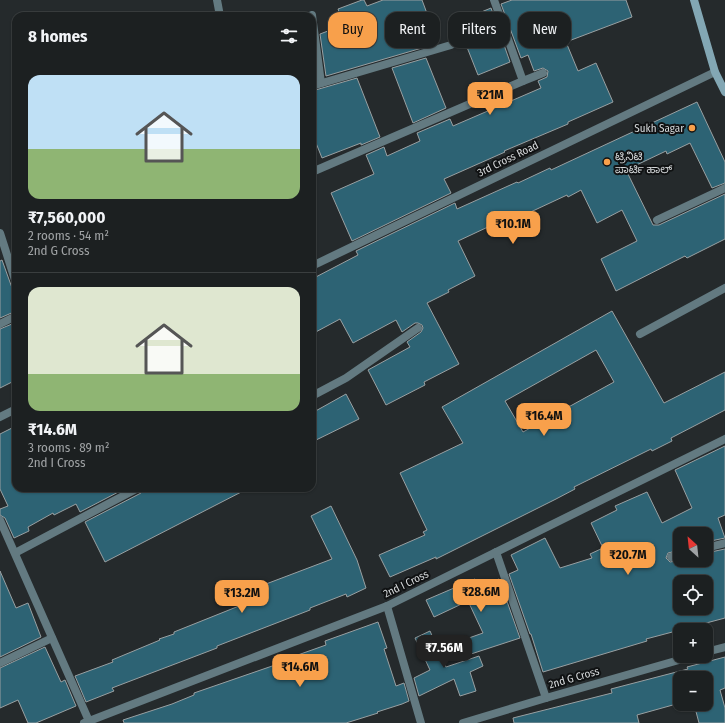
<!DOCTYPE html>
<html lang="en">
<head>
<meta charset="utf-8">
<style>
	:root { --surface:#1c2021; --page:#292d2e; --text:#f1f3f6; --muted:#a0a3a5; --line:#3a3e3f; --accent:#f8a04b }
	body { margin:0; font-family:"Fira Sans Condensed","Noto Sans Kannada",sans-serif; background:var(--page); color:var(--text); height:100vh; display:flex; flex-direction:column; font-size:15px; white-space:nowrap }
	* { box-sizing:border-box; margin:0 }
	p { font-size:13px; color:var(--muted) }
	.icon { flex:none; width:22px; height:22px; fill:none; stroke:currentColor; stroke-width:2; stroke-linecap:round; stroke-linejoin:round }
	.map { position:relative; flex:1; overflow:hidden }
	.sheet { position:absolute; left:12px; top:12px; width:304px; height:480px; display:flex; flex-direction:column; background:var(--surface); border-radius:12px; box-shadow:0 1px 3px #0004,0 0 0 1px var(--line) }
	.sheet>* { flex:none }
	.top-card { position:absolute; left:328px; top:12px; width:337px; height:36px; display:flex; gap:8px }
	.needle { width:26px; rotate:333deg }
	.tools { position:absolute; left:673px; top:527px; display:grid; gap:8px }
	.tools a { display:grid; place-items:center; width:40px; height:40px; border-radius:8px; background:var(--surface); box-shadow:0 1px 3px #0004,0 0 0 1px var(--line); font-size:20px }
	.price { position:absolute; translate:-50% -34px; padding:0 9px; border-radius:8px; background:var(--accent); color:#111; font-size:13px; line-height:26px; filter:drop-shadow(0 1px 2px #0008) }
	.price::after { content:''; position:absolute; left:50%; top:24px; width:12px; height:9px; margin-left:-6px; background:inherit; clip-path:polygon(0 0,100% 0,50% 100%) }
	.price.active { background:#222; color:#fff }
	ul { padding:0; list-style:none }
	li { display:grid; align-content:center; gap:8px; height:212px; padding:0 16px }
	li+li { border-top:1px solid var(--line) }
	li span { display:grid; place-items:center; height:124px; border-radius:12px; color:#555 }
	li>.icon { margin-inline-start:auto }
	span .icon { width:72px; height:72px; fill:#fffc; stroke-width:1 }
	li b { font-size:17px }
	h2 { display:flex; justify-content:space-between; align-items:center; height:48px; padding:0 16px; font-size:17px }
	.chip { padding:0 14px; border-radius:12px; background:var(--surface); box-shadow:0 1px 3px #0004,0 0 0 1px var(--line); font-size:14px; line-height:36px }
	.chip.active { background:var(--accent); color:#111 }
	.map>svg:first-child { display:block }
</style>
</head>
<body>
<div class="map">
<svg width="725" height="723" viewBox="0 0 725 723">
	<rect width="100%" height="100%" fill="#252a2c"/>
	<!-- building -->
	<g fill="#2d6374" stroke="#99a0a2" fill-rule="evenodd">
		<polygon points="362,0 364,0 367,6 383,0 422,0 435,35 420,41 422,48 326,76 320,34 344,25 338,9"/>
		<polygon points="512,0 626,0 632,17 566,42 578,71 596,63 613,102 568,122 568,124 504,151 505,152 444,179 451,193 352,241 331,193 374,174 366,155 384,147 387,156 420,141 417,133 450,119 453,126 541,88 538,81 547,77 548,71 543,68 534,71 528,55 521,58 501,4"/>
		<polygon points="491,8 510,62 478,75 457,22"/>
		<polygon points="426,58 446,108 413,123 392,68"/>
		<polygon points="357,78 380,137 361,145 361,143 322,158 312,133 312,91"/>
		<polygon points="697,102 725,162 725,183 712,188 690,143 667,154 666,151 626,170 653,225 659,225 725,194 725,239 687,258 685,256 616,291 601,259 637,241 622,210 597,223 581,190 568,197 567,195 507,223 505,219 458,241 475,276 448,290 449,292 427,303 459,364 424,382 425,385 386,405 368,370 410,347 407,342 421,332 423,328 422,325 418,323 415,323 402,332 396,320 353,343 340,319 312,334 312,279 358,255 356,251 455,203 457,209 517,182 518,183 550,168 551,170"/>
		<polygon points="2,260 16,299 16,311 0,318 0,261"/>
		<path d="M 612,311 L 664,403 L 725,372 L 725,410 L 671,438 L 672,441 L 652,451 L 651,449 L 574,487 L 575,489 L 556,499 L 436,559 L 436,557 L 390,577 L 379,555 L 425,535 L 423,532 L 427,530 L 400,473 L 463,443 L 442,407 ZM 596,350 L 614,382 L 523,432 L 505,401 Z"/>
		<polygon points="12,324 16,332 16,380 0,388 0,329"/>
		<polygon points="346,394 359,419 312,442 312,413"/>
		<polygon points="16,426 16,488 126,488 80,512 76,504 54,515 53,513 28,527 29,531 14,538 5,518 0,515 0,509 8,506 0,489 0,434"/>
		<path d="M 725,446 L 725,515 L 718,518 L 725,538 L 706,542 L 706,534 L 680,534 L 680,550 L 668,553 L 666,558 L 670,562 L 682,560 L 706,560 L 706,553 L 725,549 L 725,618 L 646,639 L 647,641 L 543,672 L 531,634 L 530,634 L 509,574 L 518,570 L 511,555 L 545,538 L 560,568 L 592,558 L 590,554 L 603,548 L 591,523 L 617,510 L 615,506 L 647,492 L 662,523 L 692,508 L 675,470 ZM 680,582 L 706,582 L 706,608 L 680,608 Z"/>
		<polygon points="143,488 249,488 105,562 85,522 141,493"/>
		<polygon points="331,506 357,560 366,588 347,597 346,594 310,608 310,610 217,646 217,648 112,688 114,691 86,702 75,676 113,662 112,660 160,640 159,639 174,634 174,632 239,606 236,599 267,588 266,584 332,559 311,516"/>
		<polygon points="0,571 16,608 28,603 41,637 0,657"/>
		<polygon points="475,579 479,588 499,579 520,638 471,654 466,639 483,633 468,601 434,617 426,600"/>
		<polygon points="378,622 387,648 384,649 396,686 404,683 409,701 402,704 377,712 378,713 346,723 124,723 123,720 172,704 194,695 194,693 278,664 278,662 326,645 325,641"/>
		<polygon points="430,631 446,667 479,656 483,666 470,672 476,691 460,696 454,679 419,696 414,678 430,670 415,638"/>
		<polygon points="45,647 61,682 65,680 76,706 36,723 28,723 18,700 0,708 0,668"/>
		<polygon points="725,657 725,688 720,690 725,708 725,723 699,723 694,704 706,704 706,678 680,678 680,703 637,715 639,723 514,723 513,718 612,693 611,689 688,669 687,667"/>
	</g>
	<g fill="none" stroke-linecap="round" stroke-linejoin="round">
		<!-- lane -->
		<g stroke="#637a81" stroke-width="8">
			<polyline points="657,220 725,188"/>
			<polyline points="640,334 725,288"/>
		</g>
		<!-- street -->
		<g stroke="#637a81" stroke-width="8">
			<polyline points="217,0 220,16"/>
			<polyline points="494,0 523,81"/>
			<polyline points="312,15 321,83"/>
			<polyline points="312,86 451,45"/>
			<polyline points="312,172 523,81 543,73"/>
			<polyline points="0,233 16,283"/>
			<polyline points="312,266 715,72"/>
			<polyline points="0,324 16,316"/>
			<polyline points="312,396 346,378 418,328"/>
			<polyline points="0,417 16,409"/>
			<polyline points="0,520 89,721"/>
			<polyline points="706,548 725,543"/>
			<polyline points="496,552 546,698"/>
			<polyline points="15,553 138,488"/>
			<polyline points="671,557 680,555"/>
			<polyline points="387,606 421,723"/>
			<polyline points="706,652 725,647"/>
			<polyline points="0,663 52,638"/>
			<polyline points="84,723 387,606 725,439"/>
			<polyline points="463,723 546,698 693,656"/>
		</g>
		<!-- secondary -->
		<polyline stroke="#83a7b4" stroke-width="8" points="694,0 715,72 725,92"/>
	</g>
	<!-- markers -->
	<g fill="#f8a04b" stroke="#101213" stroke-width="1.5">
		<circle cx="692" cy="128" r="4"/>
		<circle cx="607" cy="162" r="4"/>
	</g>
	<g text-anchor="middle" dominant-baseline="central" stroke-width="4" stroke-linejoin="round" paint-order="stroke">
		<!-- poi labels -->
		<g font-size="11" fill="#d5d8da" stroke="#101213" text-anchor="end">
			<text x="684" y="128">Sukh Sagar</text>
			<text x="615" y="156" text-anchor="start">ಟ್ರಿನಿಟಿ<tspan x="615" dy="13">ಪಾರ್ಟಿ ಹಾಲ್</tspan></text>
		</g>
		<!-- street labels -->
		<g font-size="11" fill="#d5d8da" stroke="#101213">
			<text transform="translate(508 159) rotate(-26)">3rd Cross Road</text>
			<text transform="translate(406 584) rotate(-26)">2nd I Cross</text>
			<text transform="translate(574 678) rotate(-16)">2nd G Cross</text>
		</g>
	</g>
</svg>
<div class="tools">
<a><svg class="needle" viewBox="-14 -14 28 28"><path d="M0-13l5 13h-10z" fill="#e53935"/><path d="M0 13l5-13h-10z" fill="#a0a3a5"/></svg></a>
<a><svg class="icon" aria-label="locate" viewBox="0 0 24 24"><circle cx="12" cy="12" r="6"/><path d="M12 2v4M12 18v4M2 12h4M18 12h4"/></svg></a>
<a>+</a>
<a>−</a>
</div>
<b class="price" style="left:490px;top:116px">₹21M</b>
<b class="price" style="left:513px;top:245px">₹10.1M</b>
<b class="price" style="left:544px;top:437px">₹16.4M</b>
<b class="price" style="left:628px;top:576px">₹20.7M</b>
<b class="price" style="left:481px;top:613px">₹28.6M</b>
<b class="price" style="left:242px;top:614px">₹13.2M</b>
<b class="price active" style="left:444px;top:669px">₹7.56M</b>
<b class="price" style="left:300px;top:688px">₹14.6M</b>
<div class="top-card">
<a class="chip active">Buy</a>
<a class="chip">Rent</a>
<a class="chip">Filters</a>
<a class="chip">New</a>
</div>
<section class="sheet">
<h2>8 homes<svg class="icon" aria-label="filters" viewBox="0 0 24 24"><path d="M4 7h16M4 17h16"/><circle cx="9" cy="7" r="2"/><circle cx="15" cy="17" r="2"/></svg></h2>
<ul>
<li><span style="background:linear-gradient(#bfe0f5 60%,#8fb573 0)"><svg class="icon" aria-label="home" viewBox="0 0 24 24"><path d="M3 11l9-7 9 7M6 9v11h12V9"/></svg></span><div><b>₹7,560,000</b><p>2 rooms · 54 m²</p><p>2nd G Cross</p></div></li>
<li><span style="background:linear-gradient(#dfe7d0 70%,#8fb573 0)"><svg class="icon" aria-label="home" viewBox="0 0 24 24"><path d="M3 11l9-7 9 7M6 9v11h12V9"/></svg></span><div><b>₹14.6M</b><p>3 rooms · 89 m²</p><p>2nd I Cross</p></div></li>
</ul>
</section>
</div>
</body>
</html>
